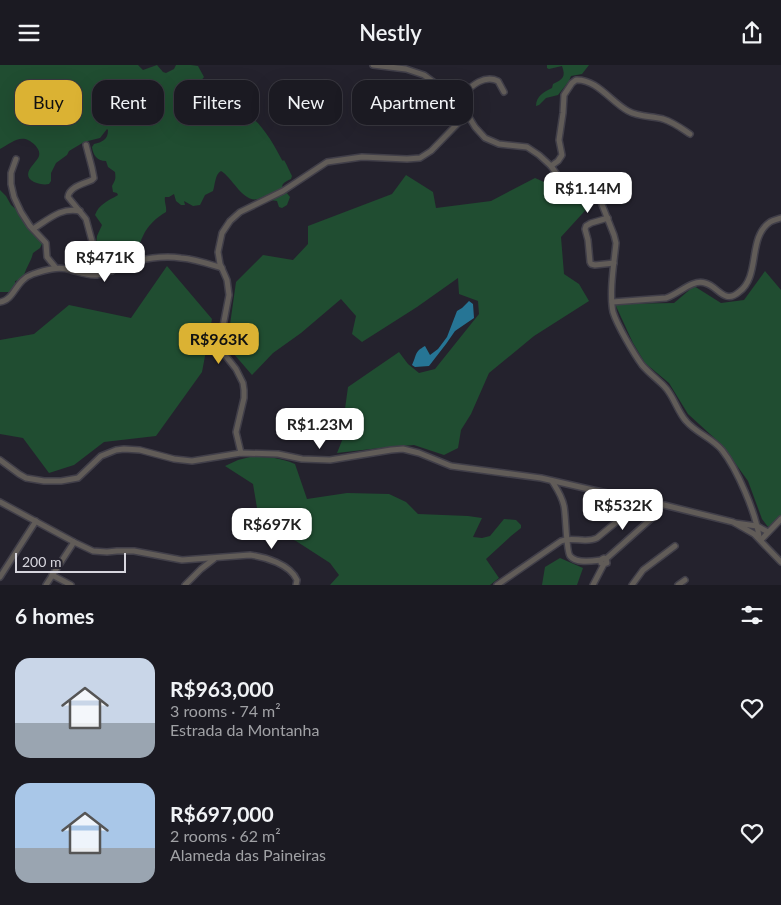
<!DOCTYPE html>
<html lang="en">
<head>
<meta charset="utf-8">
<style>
	:root { --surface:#1b1a22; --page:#28272f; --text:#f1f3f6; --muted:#a0a1a5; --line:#393840; --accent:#dbb233 }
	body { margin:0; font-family:Lato,sans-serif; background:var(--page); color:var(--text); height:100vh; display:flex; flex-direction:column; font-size:19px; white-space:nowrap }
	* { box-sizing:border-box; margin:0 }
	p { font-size:16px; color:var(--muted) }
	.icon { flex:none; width:28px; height:28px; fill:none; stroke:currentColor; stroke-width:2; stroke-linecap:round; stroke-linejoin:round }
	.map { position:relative; height:520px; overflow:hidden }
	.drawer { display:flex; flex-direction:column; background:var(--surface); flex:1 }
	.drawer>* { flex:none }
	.guide { position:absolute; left:15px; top:15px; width:500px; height:45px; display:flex; gap:10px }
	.scale { position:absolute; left:15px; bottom:12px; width:111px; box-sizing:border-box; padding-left:5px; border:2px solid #d7d6de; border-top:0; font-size:14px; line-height:18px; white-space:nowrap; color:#d7d6de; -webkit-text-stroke:4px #24222d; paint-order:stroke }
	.price { position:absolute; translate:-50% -42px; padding:0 11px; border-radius:10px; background:#fff; color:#222; font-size:16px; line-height:32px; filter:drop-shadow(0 1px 2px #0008) }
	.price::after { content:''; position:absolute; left:50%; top:30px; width:15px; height:11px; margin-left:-8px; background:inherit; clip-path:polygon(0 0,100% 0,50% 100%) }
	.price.on { background:var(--accent); color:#111 }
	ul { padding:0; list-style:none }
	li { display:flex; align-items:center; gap:15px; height:125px; padding:0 15px }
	li span { display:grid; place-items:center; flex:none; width:140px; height:100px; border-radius:15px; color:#555 }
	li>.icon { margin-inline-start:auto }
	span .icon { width:60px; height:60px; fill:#fffc; stroke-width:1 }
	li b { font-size:21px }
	h2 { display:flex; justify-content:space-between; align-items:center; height:60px; padding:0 15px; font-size:21px }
	.pill { padding:0 18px; border-radius:15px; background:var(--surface); box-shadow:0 5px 20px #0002,0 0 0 1px var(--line); font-size:18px; line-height:45px }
	.pill.on { background:var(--accent); color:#111 }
	header { display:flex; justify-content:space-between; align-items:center; height:65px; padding:0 15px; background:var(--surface); font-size:22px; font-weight:600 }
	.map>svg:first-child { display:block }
</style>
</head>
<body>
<header><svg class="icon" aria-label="menu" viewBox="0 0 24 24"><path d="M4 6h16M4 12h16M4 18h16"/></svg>Nestly<svg class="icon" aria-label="share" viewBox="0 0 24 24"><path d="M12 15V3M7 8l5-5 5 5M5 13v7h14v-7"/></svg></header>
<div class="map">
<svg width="781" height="520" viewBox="0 0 781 520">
	<rect width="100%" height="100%" fill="#24222d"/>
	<!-- green -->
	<g fill="#204d31">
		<path d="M 0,0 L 138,0 L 143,5 L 157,0 L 163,7 L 166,8 L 174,4 L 176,0 L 191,0 L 198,1 L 204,12 L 200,17 L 200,27 L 206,26 L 214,28 L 220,26 L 231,41 L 230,45 C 234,46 241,46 245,48 C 261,56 274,80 282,95 L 283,96 L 284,95 C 286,98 290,107 292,111 L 291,114 C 275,121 285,124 290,132 L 287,140 L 282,143 L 279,142 L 277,136 L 270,135 L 268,131 L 269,130 C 265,131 262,133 258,134 C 243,138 232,112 221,106 C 215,109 215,120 213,126 L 205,130 L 200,140 L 193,141 L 184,136 L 185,140 L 181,140 L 176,136 L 174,129 L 169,132 L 165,132 C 164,137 167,142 166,147 C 156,153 148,160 143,171 C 136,185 140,189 121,192 L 120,183 L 117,182 L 111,184 L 111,186 L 107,187 L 107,194 L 94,184 L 96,180 L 97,171 L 102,160 L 95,150 C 99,139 108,136 118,130 L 117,128 L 113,127 L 112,121 C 115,115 116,115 115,107 L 108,102 L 106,96 C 97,96 93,90 92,82 L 94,79 C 102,77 108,75 108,65 L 107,64 L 100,73 L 84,77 L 69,86 L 67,90 L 56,98 L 51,108 L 51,116 L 49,119 C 44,120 39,119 34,117 C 19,109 37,98 39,91 C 40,86 38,84 35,80 C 22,67 13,77 0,84 Z"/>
		<path d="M 547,0 L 589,0 L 582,9 L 571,11 L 569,16 L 558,30 L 546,33 L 539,40 L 536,41 C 536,31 544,27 552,23 L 553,19 C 563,14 566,12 562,1 L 549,4 L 547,3 Z"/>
		<polygon points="406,110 433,127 436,143 491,136 535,113 592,138 561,172 564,209 579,219 589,236 534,271 489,308 471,349 461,365 458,383 444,390 414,380 380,383 337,388 345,368 344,351 348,322 399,287 408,299 419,308 435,304 479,249 478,236 459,229 458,213 417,242 362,277 352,269 356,251 341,234 301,268 273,288 252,310 227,281 236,217 263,190 293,195 308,179 308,161 392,129"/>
		<path d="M 0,125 L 6,131 L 11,140 L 18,146 L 20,151 L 43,177 L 40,183 L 33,188 C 31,197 25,204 23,214 L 15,216 L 15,219 L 17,221 L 13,227 L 0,227 Z"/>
		<polygon points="167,201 212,254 202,307 156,371 104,377 74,400 49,408 23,373 0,369 0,275 34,269 69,240 131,253"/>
		<polygon points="765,206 781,225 781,451 768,462 762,454 748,416 722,380 688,349 669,318 645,298 633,278 615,239 674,238 694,221 721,238 744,235"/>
		<path d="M 250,392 C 268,392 278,392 295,399 L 307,434 L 347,428 L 389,429 L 406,437 L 418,449 L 468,451 L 482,453 L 473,472 L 482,473 L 490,471 L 504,454 L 516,455 L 521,460 L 521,463 L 511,471 L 486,494 L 499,513 L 490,520 L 330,520 L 339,510 L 330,498 L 296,476 L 260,461 L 253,419 L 225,401 L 238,395 Z"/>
		<polygon points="560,493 583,503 577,520 542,520 545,502"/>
	</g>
	<!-- water -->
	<path fill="#267595" d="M 469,236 L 473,239 L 474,253 L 455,266 L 446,279 L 429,301 L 415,302 L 412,300 C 417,290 414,287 425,281 L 430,290 L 438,284 L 447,272 L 457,246 L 462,243 Z"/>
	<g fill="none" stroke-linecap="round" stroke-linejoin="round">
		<!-- minor casing -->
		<g stroke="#413f49" stroke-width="8">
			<g id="minor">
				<path d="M 373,0 L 406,4 L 424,10 L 432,16 L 461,39 L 475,62 L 485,73 L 499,79 L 527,82 L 539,90 L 551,101 L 563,118 L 569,122 L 595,132 L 601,137 L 614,170 L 616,178 C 614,198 609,228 613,247 C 617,260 634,289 642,300 C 649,308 657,314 664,321 C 674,331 677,346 686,356 C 696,368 712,373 722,385 C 737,404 756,448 759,472"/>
				<path d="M 456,35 C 468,25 482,8 498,16 L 504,27"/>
				<path d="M 86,80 L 92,103 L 94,113 L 92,115 C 83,119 69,122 68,132 L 86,154 L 96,191 L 99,196 L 112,206"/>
				<polyline points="16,94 11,108 11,119 14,132 21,147 30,161 46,178 47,192 56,203"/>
				<path d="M 551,101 L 558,96 L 562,90 L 559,75 L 563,48 L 564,30 L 572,18 L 576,15 C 597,14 611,37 628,46 C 639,52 651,51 663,54 C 673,57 681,63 690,69"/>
				<polyline points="608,153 591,158 586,161 585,164 588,175 590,197 591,199 595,200 614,198"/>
				<path d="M 33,164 C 49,154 61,142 80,146"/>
				<path d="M 0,237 C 15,235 15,215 33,209 C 45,205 58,201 71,205 C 79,207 88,211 97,210 C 111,208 122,199 136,196 C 149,193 168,191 181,193 C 195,194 209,199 222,203"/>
				<path d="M 612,237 L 666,233 C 679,229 692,214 705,218 C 718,221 724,240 739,227 C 761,211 747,173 770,157 C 773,155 778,154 781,153"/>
				<polyline points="241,388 236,367 244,333 244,325 243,318 236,304 221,285 220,277 229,230 227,215 220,199 218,187 222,168 230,156 240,147 283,126 327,97 362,92 407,94 420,93 431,86 467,49"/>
				<polyline points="0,395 19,409 26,413 44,416 61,416 78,413 101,391 116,385 124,384 140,385 174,394 192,396 241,388 278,389 302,394 330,395 391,385 403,384 419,388 451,401 541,413 593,425 664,440 733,457 754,469 781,497"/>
				<path d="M 552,416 C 557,424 562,431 564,441 C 566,450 566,486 570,491 C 576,499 593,496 601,495"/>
				<path d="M 0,437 L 74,477 L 93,486 L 107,487 L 117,486 L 134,486 L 182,495 L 250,490 C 265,492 290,499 297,515 L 296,520"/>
				<polyline points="735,458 757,461 768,467"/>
				<polyline points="761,475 781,454"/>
				<polyline points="606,494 652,453"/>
				<polyline points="52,510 71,520"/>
				<polyline points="0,512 36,456"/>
				<polyline points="46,520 74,477"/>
				<polyline points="185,520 201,504 214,494"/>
				<path d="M 497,520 L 561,476 C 573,471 585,479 597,473 L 643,435"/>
				<polyline points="593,520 604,499 607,498 606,494 604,493 602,494 601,496 601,498 604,499"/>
				<polyline points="632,520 643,505 675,481"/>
				<polyline points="678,520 685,515"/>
			</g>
		</g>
		<!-- minor -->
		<use href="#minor" stroke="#615c58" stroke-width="5"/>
	</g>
</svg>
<div class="scale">200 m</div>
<b class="price" style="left:588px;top:149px">R$1.14M</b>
<b class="price" style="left:105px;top:218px">R$471K</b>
<b class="price on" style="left:219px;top:300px">R$963K</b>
<b class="price" style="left:320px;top:385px">R$1.23M</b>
<b class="price" style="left:623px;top:466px">R$532K</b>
<b class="price" style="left:272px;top:485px">R$697K</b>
<div class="guide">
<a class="pill on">Buy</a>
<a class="pill">Rent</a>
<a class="pill">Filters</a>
<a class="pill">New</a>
<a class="pill">Apartment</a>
</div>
</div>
<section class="drawer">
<h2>6 homes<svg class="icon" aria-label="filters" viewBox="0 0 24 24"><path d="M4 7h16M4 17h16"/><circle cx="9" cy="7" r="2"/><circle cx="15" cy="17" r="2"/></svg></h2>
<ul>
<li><span style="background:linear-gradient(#c9d6e8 65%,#9aa5b1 0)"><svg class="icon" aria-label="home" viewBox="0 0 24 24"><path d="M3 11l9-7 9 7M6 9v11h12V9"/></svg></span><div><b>R$963,000</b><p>3 rooms · 74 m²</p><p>Estrada da Montanha</p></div><svg class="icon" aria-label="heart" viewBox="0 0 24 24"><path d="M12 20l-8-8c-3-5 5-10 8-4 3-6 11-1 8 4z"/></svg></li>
<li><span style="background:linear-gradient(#a9c7e8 65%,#9aa5b1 0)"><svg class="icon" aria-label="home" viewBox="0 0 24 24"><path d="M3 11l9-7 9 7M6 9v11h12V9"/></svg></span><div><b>R$697,000</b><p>2 rooms · 62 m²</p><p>Alameda das Paineiras</p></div><svg class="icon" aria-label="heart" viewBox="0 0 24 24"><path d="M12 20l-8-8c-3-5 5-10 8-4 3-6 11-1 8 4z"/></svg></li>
</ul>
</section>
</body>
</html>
